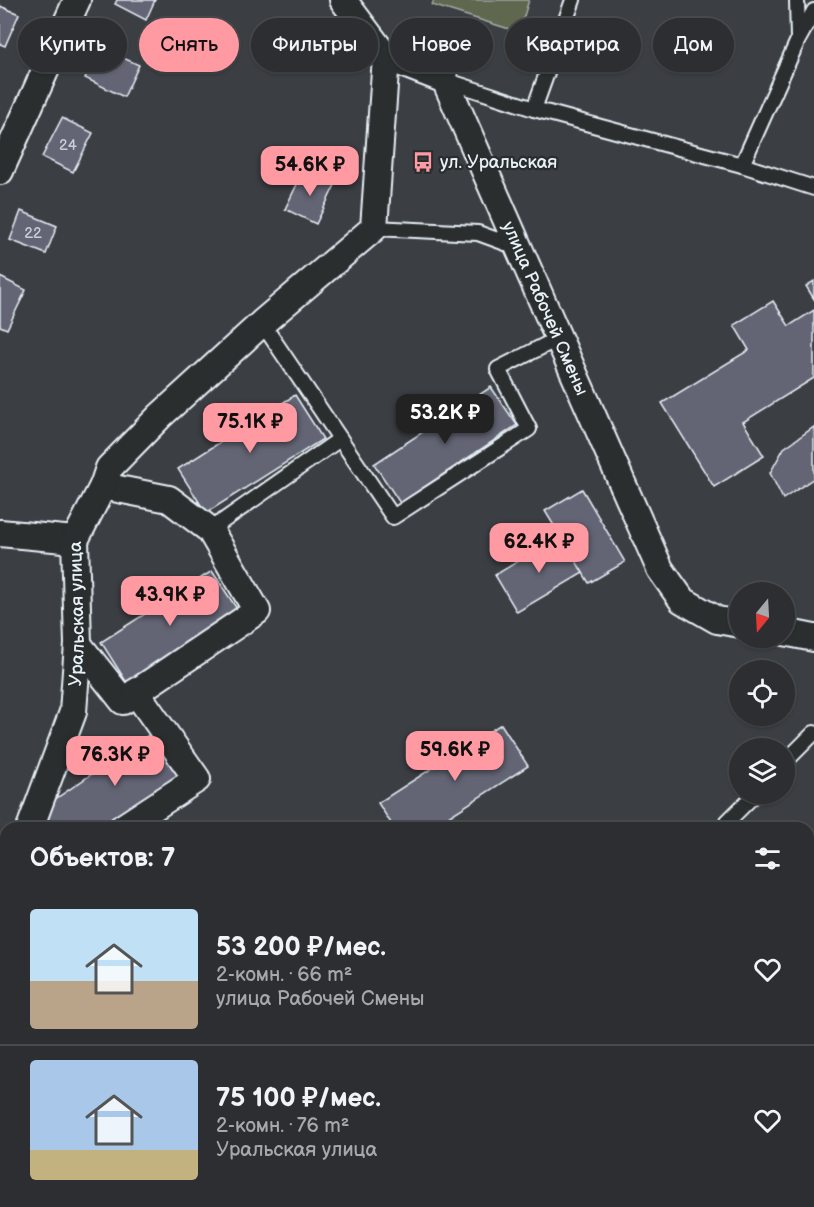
<!DOCTYPE html>
<html lang="ru">
<head>
<meta charset="utf-8">
<style>
	:root { --surface:#2c2e32; --page:#34363a; --text:#f1f3f6; --muted:#a6a8ac; --line:#484a4d; --accent:#ff9aa2 }
	body { margin:0; font-family:"Balsamiq Sans",sans-serif; background:var(--page); color:var(--text); height:100vh; display:flex; flex-direction:column; font-size:22px; white-space:nowrap }
	* { box-sizing:border-box; margin:0 }
	p { font-size:20px; color:var(--muted) }
	.icon { flex:none; width:33px; height:33px; fill:none; stroke:currentColor; stroke-width:2; stroke-linecap:round; stroke-linejoin:round }
	.map { position:relative; flex:1; overflow:hidden }
	.side { position:absolute; left:0px; top:822px; width:814px; height:386px; display:flex; flex-direction:column; background:var(--surface); border-radius:18px 18px 0 0; box-shadow:0 2px 4px #0004,0 0 0 2px var(--line) }
	.side>* { flex:none }
	.hud { position:absolute; left:18px; top:18px; width:778px; height:54px; display:flex; gap:12px }
	.needle { width:39px; rotate:198deg }
	.controls { position:absolute; left:729px; top:582px; display:grid; gap:12px }
	.controls a { display:grid; place-items:center; width:66px; height:66px; border-radius:50%; background:var(--surface); box-shadow:0 2px 4px #0004,0 0 0 2px var(--line); font-size:30px }
	.price { position:absolute; translate:-50% -51px; padding:0 14px; border-radius:12px; background:var(--accent); color:#111; font-size:20px; line-height:39px; filter:drop-shadow(0 2px 3px #0008) }
	.price::after { content:''; position:absolute; left:50%; top:36px; width:18px; height:14px; margin-left:-9px; background:inherit; clip-path:polygon(0 0,100% 0,50% 100%) }
	.price.current { background:#222; color:#fff }
	ul { padding:0; list-style:none }
	li { display:flex; align-items:center; gap:18px; height:150px; padding:0 30px }
	li+li { border-top:2px solid var(--line) }
	li span { display:grid; place-items:center; flex:none; width:168px; height:120px; border-radius:6px; color:#555 }
	li>.icon { margin-inline-start:auto }
	span .icon { width:72px; height:72px; fill:#fffc; stroke-width:1 }
	li b { font-size:26px }
	h2 { display:flex; justify-content:space-between; align-items:center; height:72px; padding:0 30px; font-size:26px }
	.tag { padding:0 21px; border-radius:27px; background:var(--surface); box-shadow:0 2px 4px #0004,0 0 0 2px var(--line); font-size:21px; line-height:54px }
	.tag.current { background:var(--accent); color:#111 }
	.map>svg:first-child { display:block }
</style>
</head>
<body>
<div class="map">
<svg width="814" height="1207" viewBox="0 0 814 1207">
	<rect width="100%" height="100%" fill="#3b3e43"/>
	<filter id="ink" filterUnits="userSpaceOnUse"><feTurbulence type="fractalNoise" baseFrequency=".0167" numOctaves="2"/><feDisplacementMap in="SourceGraphic" scale="12" xChannelSelector="R" yChannelSelector="G"/><feConvolveMatrix kernelMatrix="1 2 1 2 8 2 1 2 1" color-interpolation-filters="sRGB"/></filter>
	<g filter="url(#ink)">
		<!-- green -->
		<g fill="#5e684f" stroke="#a3aca4" stroke-width="1.5">
			<polygon points="434,0 529,0 519,32 432,5"/>
			<polygon points="814,1083 814,1207 682,1207 685,1202 808,1202 808,1085"/>
			<polygon points="6,1160 6,1202 82,1202 83,1207 0,1207 0,1170"/>
			<polygon points="209,1202 325,1202 323,1207 209,1207"/>
		</g>
		<!-- building -->
		<g fill="#636574" stroke="#e8f1f8" stroke-width="1.5">
			<polygon points="117,0 155,0 146,20 115,4"/>
			<polygon points="0,6 19,14 5,46 0,44"/>
			<polygon points="99,47 139,65 124,97 85,78"/>
			<polygon points="62,118 93,133 73,172 42,157"/>
			<polygon points="304,170 335,185 316,224 285,209"/>
			<polygon points="21,211 57,226 46,254 10,240"/>
			<polygon points="0,277 26,290 7,329 0,326"/>
			<polygon points="814,281 814,299 806,286"/>
			<polygon points="773,301 789,326 814,310 814,378 743,422 764,456 714,487 662,403 749,350 734,325"/>
			<polygon points="491,387 517,425 400,503 374,464"/>
			<polygon points="295,395 323,439 206,513 178,469"/>
			<polygon points="814,427 814,478 783,499 770,473 784,448"/>
			<polygon points="582,489 625,562 589,583 545,511"/>
			<polygon points="561,536 583,573 517,612 495,575"/>
			<polygon points="212,571 239,612 127,683 101,642"/>
			<polygon points="501,724 528,766 431,828 394,828 378,803"/>
			<polygon points="156,730 184,771 100,828 50,828 38,811"/>
			<polygon points="6,951 6,982 0,973 0,955"/>
			<polygon points="814,954 814,980 808,973 808,959"/>
			<polygon points="104,1202 138,1202 139,1207 104,1207"/>
			<polygon points="480,1202 509,1202 508,1207 500,1207"/>
		</g>
		<g fill="none" stroke-linecap="round" stroke-linejoin="round">
			<!-- lane casing -->
			<g stroke="#e8f1f8" stroke-width="18">
				<g id="lane">
					<polyline points="797,0 798,38"/>
					<polyline points="445,80 534,109 742,165 798,40 814,11"/>
					<polyline points="534,109 573,0"/>
					<polyline points="742,165 814,188"/>
					<polyline points="374,228 478,233 519,248"/>
					<polyline points="262,323 393,517 529,429 498,369 559,338"/>
					<polyline points="210,530 340,439"/>
					<polyline points="784,763 814,733"/>
					<polyline points="721,828 755,794"/>
					<polyline points="527,1207 528,1202"/>
					<polyline points="641,1207 642,1202"/>
				</g>
			</g>
			<!-- street casing -->
			<g stroke="#e8f1f8" stroke-width="30">
				<g id="street">
					<path id="s1" d="M 343,0 L 386,57 L 445,80 L 660,569 L 682,600 L 717,620 L 740,624"/>
					<polyline points="0,171 77,0"/>
					<polyline points="0,533 75,540"/>
					<polyline points="784,632 814,638"/>
					<polyline points="78,644 123,701 257,611 210,530 169,499 103,486"/>
					<path id="s2" d="M 30,828 L 73,712 L 78,644 L 75,540 L 103,486 L 109,468 L 160,416 L 262,323 L 374,228 L 386,57"/>
					<polyline points="122,828 197,779 136,692"/>
					<polyline points="0,904 6,889"/>
					<polyline points="0,1024 6,1020"/>
					<polyline points="179,1202 179,1207"/>
				</g>
			</g>
			<!-- lane -->
			<use href="#lane" stroke="#2a2d2e" stroke-width="14"/>
			<!-- street -->
			<use href="#street" stroke="#2a2d2e" stroke-width="26"/>
		</g>
	</g>
	<!-- icons -->
	<defs>
		<g id="bus-bare" transform="scale(1.62)"><path d="M-5-6H5V4H4V6H2V4H-2V6H-4V4H-5ZM-3.5-4V0h7V-4ZM-3.5 1.2v1.5H-2V1.2ZM2 1.2v1.5H3.5V1.2Z" fill="#ff9aa2" stroke="#2a2d2e" stroke-width="2.5" paint-order="stroke"/></g>
	</defs>
	<g fill-rule="evenodd">
		<use href="#bus-bare" x="423" y="162"/>
	</g>
	<g text-anchor="middle" dominant-baseline="central" stroke-width="4.5" stroke-linejoin="round" paint-order="stroke">
		<!-- number labels -->
		<g font-size="15" fill="#c7ced7">
			<text x="68" y="145">24</text>
			<text x="33" y="233">22</text>
		</g>
		<!-- poi labels -->
		<g font-size="18" fill="#e8f1f8" stroke="#2a2d2e" text-anchor="start">
			<text x="440" y="162">ул. Уральская</text>
		</g>
		<!-- street labels -->
		<g font-size="18" fill="#e8f1f8" stroke="#2a2d2e">
			<text stroke="none"><textPath href="#s1" startOffset="384">улица Рабочей Смены</textPath></text>
			<text stroke="none"><textPath href="#s2" startOffset="222">Уральская улица</textPath></text>
		</g>
	</g>
</svg>
<div class="controls">
<a><svg class="needle" viewBox="-14 -14 28 28"><path d="M0-13l5 13h-10z" fill="#e53935"/><path d="M0 13l5-13h-10z" fill="#a6a8ac"/></svg></a>
<a><svg class="icon" aria-label="locate" viewBox="0 0 24 24"><circle cx="12" cy="12" r="6"/><path d="M12 2v4M12 18v4M2 12h4M18 12h4"/></svg></a>
<a><svg class="icon" aria-label="layers" viewBox="0 0 24 24"><path d="M12 4l9 5-9 5-9-5zM3 14l9 5 9-5"/></svg></a>
</div>
<b class="price" style="left:310px;top:197px">54.6K ₽</b>
<b class="price current" style="left:445px;top:445px">53.2K ₽</b>
<b class="price" style="left:250px;top:454px">75.1K ₽</b>
<b class="price" style="left:539px;top:574px">62.4K ₽</b>
<b class="price" style="left:170px;top:627px">43.9K ₽</b>
<b class="price" style="left:455px;top:782px">59.6K ₽</b>
<b class="price" style="left:115px;top:787px">76.3K ₽</b>
<div class="hud">
<a class="tag">Купить</a>
<a class="tag current">Снять</a>
<a class="tag">Фильтры</a>
<a class="tag">Новое</a>
<a class="tag">Квартира</a>
<a class="tag">Дом</a>
</div>
<section class="side">
<h2>Объектов: 7<svg class="icon" aria-label="filters" viewBox="0 0 24 24"><path d="M4 7h16M4 17h16"/><circle cx="9" cy="7" r="2"/><circle cx="15" cy="17" r="2"/></svg></h2>
<ul>
<li><span style="background:linear-gradient(#bfe0f5 60%,#b9a48a 0)"><svg class="icon" aria-label="home" viewBox="0 0 24 24"><path d="M3 11l9-7 9 7M6 9v11h12V9"/></svg></span><div><b>53 200 ₽/мес.</b><p>2-комн. · 66 m²</p><p>улица Рабочей Смены</p></div><svg class="icon" aria-label="heart" viewBox="0 0 24 24"><path d="M12 20l-8-8c-3-5 5-10 8-4 3-6 11-1 8 4z"/></svg></li>
<li><span style="background:linear-gradient(#a9c7e8 75%,#c2b280 0)"><svg class="icon" aria-label="home" viewBox="0 0 24 24"><path d="M3 11l9-7 9 7M6 9v11h12V9"/></svg></span><div><b>75 100 ₽/мес.</b><p>2-комн. · 76 m²</p><p>Уральская улица</p></div><svg class="icon" aria-label="heart" viewBox="0 0 24 24"><path d="M12 20l-8-8c-3-5 5-10 8-4 3-6 11-1 8 4z"/></svg></li>
</ul>
</section>
</div>
</body>
</html>
